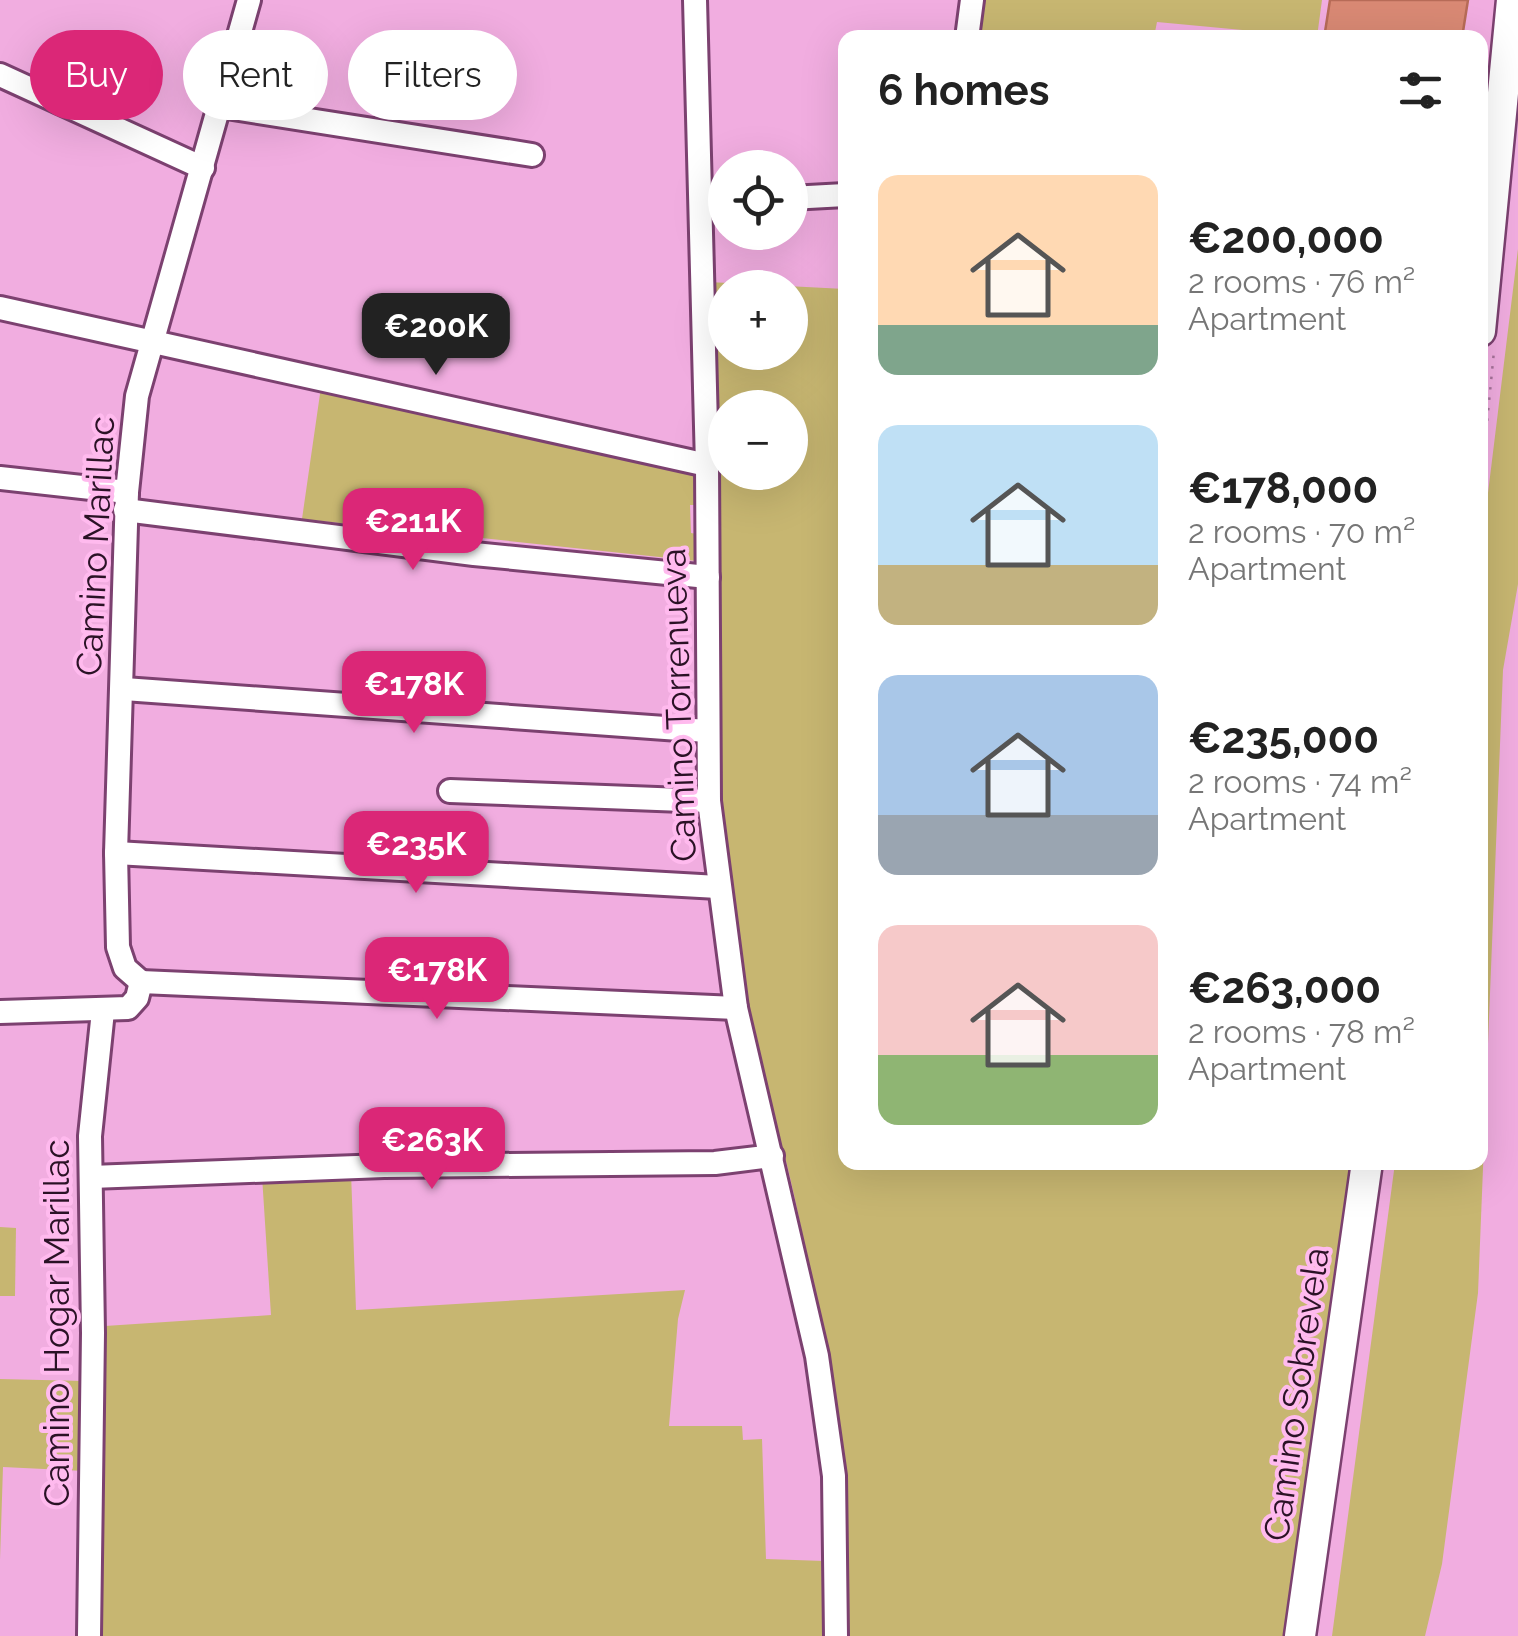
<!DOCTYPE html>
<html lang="en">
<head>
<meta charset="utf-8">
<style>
	:root { --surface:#fff; --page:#f6f6f6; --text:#222; --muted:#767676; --accent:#db2777 }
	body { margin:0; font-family:Raleway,sans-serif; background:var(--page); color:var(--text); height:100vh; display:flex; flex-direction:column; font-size:38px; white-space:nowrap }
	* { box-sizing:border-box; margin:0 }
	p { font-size:32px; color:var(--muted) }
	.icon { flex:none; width:55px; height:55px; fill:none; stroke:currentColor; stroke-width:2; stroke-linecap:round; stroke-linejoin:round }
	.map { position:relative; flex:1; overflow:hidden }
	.drawer { position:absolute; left:838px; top:30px; width:650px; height:1140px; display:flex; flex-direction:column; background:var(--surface); border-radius:20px; box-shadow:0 10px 40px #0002 }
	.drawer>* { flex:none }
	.top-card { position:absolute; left:30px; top:30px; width:658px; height:90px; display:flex; gap:20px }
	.controls { position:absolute; left:708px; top:150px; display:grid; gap:20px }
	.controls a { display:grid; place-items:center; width:100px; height:100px; border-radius:50%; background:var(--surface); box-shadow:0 10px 40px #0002; font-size:50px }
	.price { position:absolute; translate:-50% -85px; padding:0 22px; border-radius:20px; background:var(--accent); color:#fff; font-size:32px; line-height:65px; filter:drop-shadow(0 2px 5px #0008) }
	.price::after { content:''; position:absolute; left:50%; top:60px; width:30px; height:22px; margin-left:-15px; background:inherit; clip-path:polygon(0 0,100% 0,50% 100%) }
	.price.on { background:#222; color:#fff }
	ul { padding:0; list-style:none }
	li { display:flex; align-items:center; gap:30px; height:250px; padding:0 40px }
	li span { display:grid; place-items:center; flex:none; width:280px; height:200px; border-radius:20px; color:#555 }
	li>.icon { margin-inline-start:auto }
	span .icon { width:120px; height:120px; fill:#fffc; stroke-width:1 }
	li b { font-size:42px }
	h2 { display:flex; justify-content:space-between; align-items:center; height:120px; padding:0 40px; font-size:42px }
	.tag { padding:0 35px; border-radius:45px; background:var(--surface); box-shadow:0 10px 40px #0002; font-size:35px; line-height:90px }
	.tag.on { background:var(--accent); color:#fff }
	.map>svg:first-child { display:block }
</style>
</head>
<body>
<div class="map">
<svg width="1518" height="1636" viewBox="0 0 1518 1636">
	<rect width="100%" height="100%" fill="#f1ade0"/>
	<!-- green -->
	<g fill="#c7b671" fill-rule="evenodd">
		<polygon points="978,0 1322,0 1317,37 1157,22 1154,37 974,38"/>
		<polygon points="1518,249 1518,584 1503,670 1478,1293 1442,1564 1425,1636 1332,1636 1395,1163 1480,1162 1480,558"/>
		<path d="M 708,282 L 845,289 L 845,1162 L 1352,1163 L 1287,1636 L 849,1636 C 841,1489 826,1338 794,1195 C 781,1133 759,1074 747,1012 C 701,773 712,524 708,282 ZM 725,288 L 790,288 L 790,352 L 725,352 ZM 725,408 L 790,408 L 790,472 L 725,472 Z"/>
		<polygon points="321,387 696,470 697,505 690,505 691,533 697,534 697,561 302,519"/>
		<polygon points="351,1172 356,1310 685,1290 678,1319 669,1426 742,1426 743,1440 762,1439 766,1559 824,1561 824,1636 98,1636 105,1326 271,1315 262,1176"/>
		<polygon points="0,1227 16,1228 15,1296 0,1296"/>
		<polygon points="0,1379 84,1381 85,1471 3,1467 0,1560"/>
	</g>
	<!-- building -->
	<polygon fill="#d98974" stroke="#b76b57" stroke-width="2.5" points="1330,0 1468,0 1462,38 1361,38 1325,32"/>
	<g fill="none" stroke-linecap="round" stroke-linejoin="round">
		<!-- minor casing -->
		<g stroke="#7c4170" stroke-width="28">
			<g id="minor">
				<polyline points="695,0 707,465 709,801 736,1008 817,1356 834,1476 836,1636"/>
				<polyline points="967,38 972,0"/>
				<polyline points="0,75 203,168"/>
				<polyline points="220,106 532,155"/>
				<polyline points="790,198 845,195"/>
				<polyline points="0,308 707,465"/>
				<polyline points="0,478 127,492"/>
				<polyline points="125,510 474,554 708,577"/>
				<polyline points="124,689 707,731"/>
				<polyline points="450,791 709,801"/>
				<polyline points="116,853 718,887"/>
				<polyline points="141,982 125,968 118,947 116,853 127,492 137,396 249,0"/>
				<polyline points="141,982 736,1008"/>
				<polyline points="0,1012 128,1008 137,998 141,982"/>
				<polyline points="91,1177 384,1166 715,1163 772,1156"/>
				<polyline points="89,1636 93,1333 90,1136 103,1011"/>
			</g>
		</g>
		<!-- major casing -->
		<g stroke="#7c4170" stroke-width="35">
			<g id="major">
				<polyline points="1480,331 1512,0"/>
				<polyline points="1300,1636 1367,1162"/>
			</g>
		</g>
		<!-- path -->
		<polyline stroke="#a7739b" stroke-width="2.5" stroke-dasharray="2.5 8" stroke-linecap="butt" points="1480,494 1494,351"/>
		<!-- minor -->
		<use href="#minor" stroke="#fff" stroke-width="22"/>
		<!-- major -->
		<use href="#major" stroke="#fff" stroke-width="30"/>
	</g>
	<g text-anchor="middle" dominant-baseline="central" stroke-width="8" stroke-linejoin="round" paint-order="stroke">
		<!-- street labels -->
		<g font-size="35" fill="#2b1226" stroke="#ffbaee">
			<text transform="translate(95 546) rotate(-87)">Camino Marillac</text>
			<text transform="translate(678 705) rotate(-92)">Camino Torrenueva</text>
			<text transform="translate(56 1323) rotate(-90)">Camino Hogar Marillac</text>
			<text transform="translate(1296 1394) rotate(-82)">Camino Sobrevela</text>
		</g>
	</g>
</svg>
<div class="controls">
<a><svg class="icon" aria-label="locate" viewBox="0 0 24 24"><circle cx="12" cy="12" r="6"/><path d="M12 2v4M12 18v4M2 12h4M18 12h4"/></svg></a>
<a>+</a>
<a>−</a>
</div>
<b class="price on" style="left:436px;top:378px">€200K</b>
<b class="price" style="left:413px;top:573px">€211K</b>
<b class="price" style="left:414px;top:736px">€178K</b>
<b class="price" style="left:416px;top:896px">€235K</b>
<b class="price" style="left:437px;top:1022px">€178K</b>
<b class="price" style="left:432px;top:1192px">€263K</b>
<div class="top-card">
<a class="tag on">Buy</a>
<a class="tag">Rent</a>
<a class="tag">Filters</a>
</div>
<section class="drawer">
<h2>6 homes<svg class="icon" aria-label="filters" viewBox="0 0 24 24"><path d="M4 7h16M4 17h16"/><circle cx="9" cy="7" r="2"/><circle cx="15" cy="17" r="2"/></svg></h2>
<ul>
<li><span style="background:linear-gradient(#ffd9b3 75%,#7fa58c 0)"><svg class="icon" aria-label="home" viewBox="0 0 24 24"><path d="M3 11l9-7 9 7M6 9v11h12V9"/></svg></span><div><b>€200,000</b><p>2 rooms · 76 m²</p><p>Apartment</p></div></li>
<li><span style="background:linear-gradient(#bfe0f5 70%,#c2b280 0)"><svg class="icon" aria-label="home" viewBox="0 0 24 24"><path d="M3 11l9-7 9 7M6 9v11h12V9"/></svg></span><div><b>€178,000</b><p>2 rooms · 70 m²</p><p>Apartment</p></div></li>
<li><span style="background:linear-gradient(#a9c7e8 70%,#9aa5b1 0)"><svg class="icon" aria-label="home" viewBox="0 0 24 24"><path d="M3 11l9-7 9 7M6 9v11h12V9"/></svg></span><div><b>€235,000</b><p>2 rooms · 74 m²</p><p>Apartment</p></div></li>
<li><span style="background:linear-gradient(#f6c9c9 65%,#8fb573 0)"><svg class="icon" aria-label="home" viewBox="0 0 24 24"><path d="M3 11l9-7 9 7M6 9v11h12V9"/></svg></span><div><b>€263,000</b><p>2 rooms · 78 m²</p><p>Apartment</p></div></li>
</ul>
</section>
</div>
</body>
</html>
